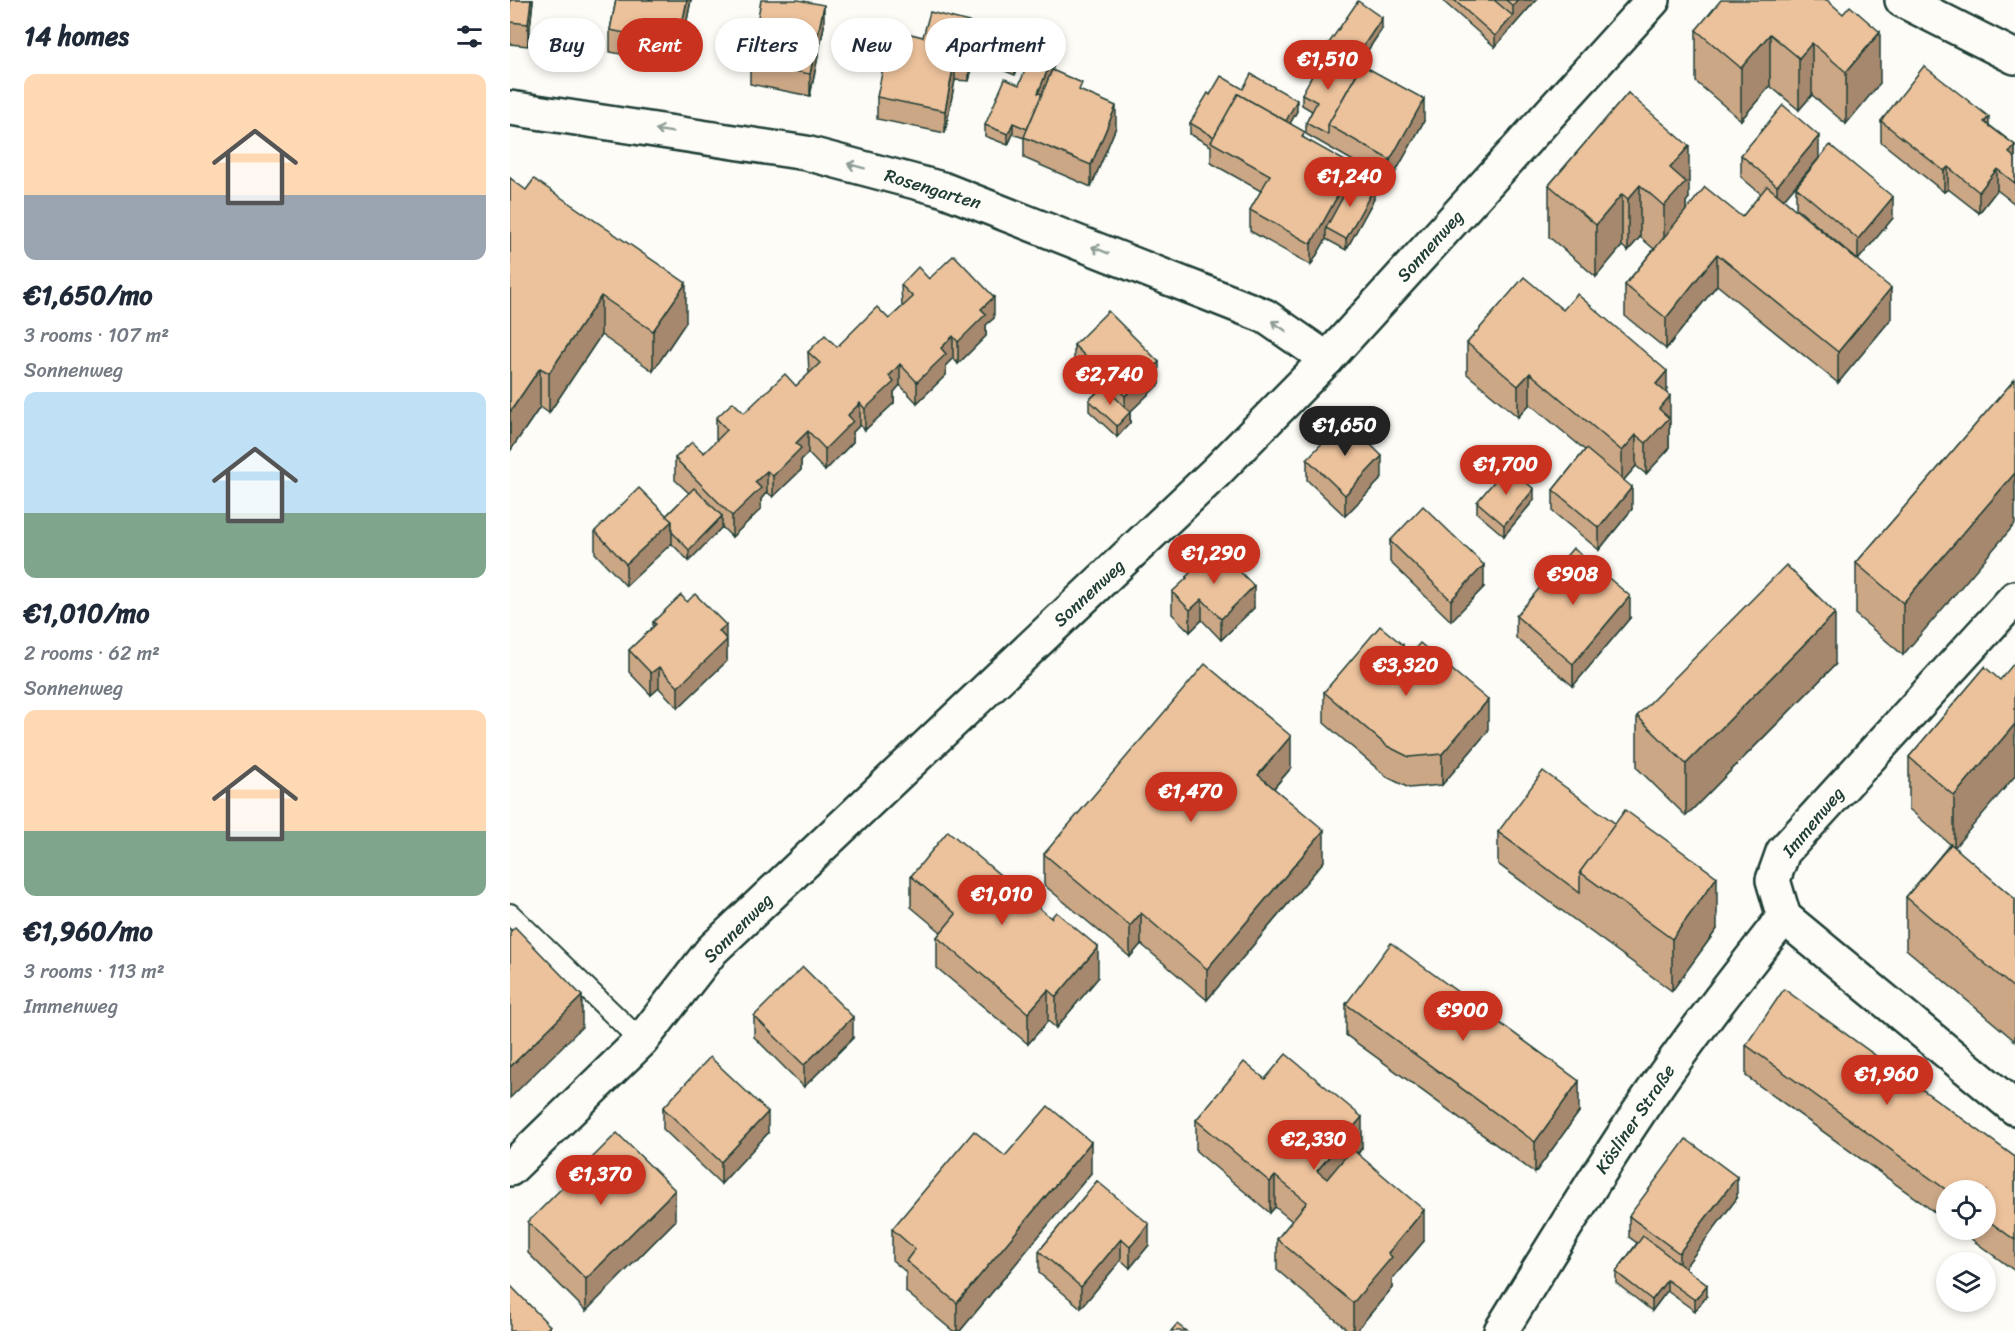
<!DOCTYPE html>
<html lang="en">
<head>
<meta charset="utf-8">
<style>
	:root { --surface:#fff; --page:#f6f6f7; --text:#1f2937; --muted:#747a83; --accent:#c8321e }
	body { margin:0; font-family:Sriracha,sans-serif; background:var(--page); color:var(--text); height:100vh; display:flex; flex-direction:column; font-size:22px; white-space:nowrap }
	* { box-sizing:border-box; margin:0 }
	p { font-size:20px; color:var(--muted) }
	.icon { flex:none; width:33px; height:33px; fill:none; stroke:currentColor; stroke-width:2; stroke-linecap:round; stroke-linejoin:round }
	.map { position:relative; flex:1; overflow:hidden }
	.details { display:flex; flex-direction:column; background:var(--surface); width:510px }
	.details>* { flex:none }
	.top-card { position:absolute; left:18px; top:18px; width:570px; height:54px; display:flex; gap:12px }
	.controls { position:absolute; left:1426px; top:1180px; display:grid; gap:12px }
	.controls a { display:grid; place-items:center; width:60px; height:60px; border-radius:50%; background:var(--surface); box-shadow:0 3px 9px #0003; font-size:30px }
	.price { position:absolute; translate:-50% -51px; padding:0 14px; border-radius:21px; background:var(--accent); color:#fff; font-size:20px; line-height:39px; filter:drop-shadow(0 2px 3px #0008) }
	.price::after { content:''; position:absolute; left:50%; top:36px; width:18px; height:14px; margin-left:-9px; background:inherit; clip-path:polygon(0 0,100% 0,50% 100%) }
	.price.on { background:#222; color:#fff }
	ul { padding:0; list-style:none }
	li { display:grid; align-content:center; gap:12px; height:318px; padding:0 24px }
	li span { display:grid; place-items:center; height:186px; border-radius:12px; color:#555 }
	li>.icon { margin-inline-start:auto }
	span .icon { width:108px; height:108px; fill:#fffc; stroke-width:1 }
	li b { font-size:26px }
	h2 { display:flex; justify-content:space-between; align-items:center; height:72px; padding:0 24px; font-size:26px }
	.tag { padding:0 21px; border-radius:27px; background:var(--surface); box-shadow:0 3px 9px #0003; font-size:21px; line-height:54px }
	.tag.on { background:var(--accent); color:#fff }
	main { display:flex; flex:1; min-height:0 }
	.map>svg:first-child { display:block }
</style>
</head>
<body>
<main>
<section class="details">
<h2>14 homes<svg class="icon" aria-label="filters" viewBox="0 0 24 24"><path d="M4 7h16M4 17h16"/><circle cx="9" cy="7" r="2"/><circle cx="15" cy="17" r="2"/></svg></h2>
<ul>
<li><span style="background:linear-gradient(#ffd9b3 65%,#9aa5b1 0)"><svg class="icon" aria-label="home" viewBox="0 0 24 24"><path d="M3 11l9-7 9 7M6 9v11h12V9"/></svg></span><div><b>€1,650/mo</b><p>3 rooms · 107 m²</p><p>Sonnenweg</p></div></li>
<li><span style="background:linear-gradient(#bfe0f5 65%,#7fa58c 0)"><svg class="icon" aria-label="home" viewBox="0 0 24 24"><path d="M3 11l9-7 9 7M6 9v11h12V9"/></svg></span><div><b>€1,010/mo</b><p>2 rooms · 62 m²</p><p>Sonnenweg</p></div></li>
<li><span style="background:linear-gradient(#ffd9b3 65%,#7fa58c 0)"><svg class="icon" aria-label="home" viewBox="0 0 24 24"><path d="M3 11l9-7 9 7M6 9v11h12V9"/></svg></span><div><b>€1,960/mo</b><p>3 rooms · 113 m²</p><p>Immenweg</p></div></li>
</ul>
</section>
<div class="map">
<svg width="1505" height="1331" viewBox="0 0 1505 1331">
	<rect width="100%" height="100%" fill="#fdfcf7"/>
	<filter id="ink" filterUnits="userSpaceOnUse"><feTurbulence type="fractalNoise" baseFrequency=".0167" numOctaves="2"/><feDisplacementMap in="SourceGraphic" scale="12" xChannelSelector="R" yChannelSelector="G"/><feConvolveMatrix kernelMatrix="1 2 1 2 8 2 1 2 1" color-interpolation-filters="sRGB"/></filter>
	<g filter="url(#ink)">
		<g fill="none" stroke-linecap="round" stroke-linejoin="round">
			<!-- lane casing -->
			<g stroke="#1f3d34" stroke-width="24">
				<polyline id="lane" points="0,914 131,1041"/>
			</g>
			<!-- street casing -->
			<g stroke="#1f3d34" stroke-width="38">
				<g id="street">
					<polyline points="1392,0 1505,57"/>
					<polyline points="0,108 296,153 432,189 755,316 817,359"/>
					<polyline points="1505,598 1273,852 1263,880 1274,917 1505,1108"/>
					<path d="M 991,1331 C 1039,1253 1086,1175 1137,1100 C 1180,1037 1227,977 1274,917"/>
				</g>
			</g>
			<!-- secondary casing -->
			<g stroke="#1f3d34" stroke-width="38">
				<polyline id="secondary" points="0,1169 131,1041 202,950 706,472 817,359 1143,0"/>
			</g>
			<!-- lane -->
			<use href="#lane" stroke="#fdfcf7" stroke-width="20"/>
			<!-- street -->
			<use href="#street" stroke="#fdfcf7" stroke-width="33"/>
			<!-- secondary -->
			<use href="#secondary" stroke="#fdfcf7" stroke-width="33"/>
		</g>
		<!-- wall -->
		<g fill="#cba786" stroke="#1f3d34" stroke-width="1.5">
			<polygon points="0,0 23,0 18,46 0,44"/>
			<polygon points="106,0 181,0 168,65 100,52 100,30"/>
			<polygon points="934,0 1026,0 985,47 934,2"/>
			<polygon points="1333,14 1370,83 1336,124 1302,95 1289,110 1260,86 1231,120 1186,82 1186,30"/>
			<polygon points="314,26 300,96 240,84 240,63"/>
			<polygon points="872,29 844,71 819,54 819,43"/>
			<polygon points="413,37 467,45 459,81 445,80 435,133 367,119 367,97"/>
			<polygon points="485,56 512,58 505,75 485,67"/>
			<polygon points="543,68 531,94 572,92 606,127 581,187 514,158 514,138 503,134 498,145 475,136 475,125 509,85"/>
			<polygon points="733,89 787,111 780,123 795,139 844,177 864,199 836,250 816,239 801,265 740,231 740,210 751,191 701,163 701,146 680,134 680,123 700,95"/>
			<polygon points="1118,93 1179,198 1176,202 1176,211 1232,217 1251,194 1231,177 1231,155 1309,158 1273,200 1381,319 1328,383 1207,285 1156,349 1115,316 1115,285 1144,249 1130,237 1118,251 1112,246 1086,277 1039,237 1039,185"/>
			<polygon points="792,94 914,121 880,182 796,134 796,123 802,111 792,105"/>
			<polygon points="1371,121 1479,125 1505,145 1505,204 1487,190 1469,213 1438,189 1434,192 1371,142"/>
			<polygon points="0,178 176,322 143,371 91,335 39,413 30,407 0,451"/>
			<polygon points="1286,187 1383,218 1348,260 1286,208"/>
			<polygon points="419,279 484,318 476,325 476,336 448,364 443,358 436,365 436,375 407,403 390,385 384,392 384,403 355,430 350,425 343,432 343,442 315,471 298,453 291,460 291,470 263,497 257,492 251,499 251,509 222,537 212,527 179,561 161,543 116,586 85,553 85,531 156,516 179,493 165,480 165,458 194,453 207,441 206,440 206,418 234,413 286,386 299,374 298,352 327,347 379,319 392,307 391,285"/>
			<polygon points="1053,310 1157,394 1160,427 1159,429 1159,449 1136,474 1126,466 1114,480 1122,509 1089,550 1043,512 1043,490 1075,450 1020,404 1008,417 957,374 957,343"/>
			<polygon points="564,345 649,384 620,412 620,423 607,437 579,411 579,400 588,391 564,366"/>
			<polygon points="1505,379 1393,655 1346,615 1346,563"/>
			<polygon points="797,459 872,478 835,516 797,480"/>
			<polygon points="1024,500 994,536 967,513 967,502"/>
			<polygon points="880,541 974,587 941,621 880,562"/>
			<polygon points="676,577 744,608 711,640 692,620 680,632 662,614 662,592 676,580"/>
			<polygon points="1006,616 1120,618 1063,686 1006,638"/>
			<polygon points="143,622 216,638 217,661 168,708 149,688 141,695 119,672 119,650 143,627"/>
			<polygon points="893,663 978,731 932,785 899,788 877,777 814,723 814,692"/>
			<polygon points="1325,665 1176,816 1127,768 1127,716"/>
			<polygon points="1475,667 1444,847 1505,899 1505,1041 1396,949 1396,897 1440,844 1399,809 1399,757"/>
			<polygon points="781,768 764,788 814,861 697,1000 631,944 620,957 534,885 534,854"/>
			<polygon points="988,832 1207,929 1162,991 988,864"/>
			<polygon points="401,876 588,978 546,1028 538,1021 518,1044 427,968 427,937 431,932 401,907"/>
			<polygon points="836,1004 1069,1112 1025,1173 836,1035"/>
			<polygon points="244,1016 343,1038 294,1087 244,1037"/>
			<polygon points="1236,1045 1505,1157 1505,1271 1449,1230 1476,1230 1476,1191 1437,1191 1437,1221 1236,1076"/>
			<polygon points="755,1079 852,1148 848,1154 914,1241 882,1279 882,1288 846,1331 839,1331 767,1270 767,1239 782,1221 765,1207 760,1213 686,1151 686,1120"/>
			<polygon points="153,1108 258,1133 211,1184 153,1129"/>
			<polygon points="495,1156 581,1173 450,1331 443,1331 396,1292 396,1272 382,1260 382,1229"/>
			<polygon points="587,1181 639,1245 620,1268 611,1260 571,1308 529,1273 529,1251"/>
			<polygon points="1227,1198 1174,1268 1197,1296 1185,1311 1157,1291 1142,1311 1106,1283 1106,1272 1127,1243 1119,1237 1119,1216"/>
			<polygon points="165,1221 76,1311 18,1253 18,1222"/>
		</g>
		<!-- shaded-wall -->
		<g fill="#a5886d" stroke="#1f3d34" stroke-width="1.5">
			<polygon points="21,0 23,0 18,46 18,24"/>
			<polygon points="177,0 181,0 168,65 168,44"/>
			<polygon points="1008,0 1026,0 985,47 985,36 1003,16 1003,6"/>
			<polygon points="314,5 314,26 300,96 300,74"/>
			<polygon points="872,18 872,29 844,71 844,60"/>
			<polygon points="467,24 467,45 459,81 459,59"/>
			<polygon points="1370,32 1370,83 1336,124 1336,72"/>
			<polygon points="1260,34 1260,86 1231,120 1231,68"/>
			<polygon points="1302,43 1302,95 1289,110 1289,58"/>
			<polygon points="512,47 512,58 505,75 505,64"/>
			<polygon points="543,57 543,68 528,104 528,93"/>
			<polygon points="445,58 445,80 435,133 435,111"/>
			<polygon points="914,99 914,121 880,182 880,160"/>
			<polygon points="787,100 787,111 771,140 771,129"/>
			<polygon points="606,106 606,127 581,187 581,165"/>
			<polygon points="1479,117 1479,138 1474,122"/>
			<polygon points="503,123 503,134 498,145 498,134"/>
			<polygon points="1309,136 1309,158 1267,207 1267,186"/>
			<polygon points="1179,146 1179,198 1176,202 1176,234 1154,258 1154,206 1160,168"/>
			<polygon points="1505,146 1505,167 1499,153"/>
			<polygon points="844,166 844,188 816,228 816,239 801,265 801,244"/>
			<polygon points="1438,167 1438,189 1434,192 1434,171"/>
			<polygon points="1487,169 1487,190 1469,213 1469,192"/>
			<polygon points="1130,185 1130,237 1118,251 1118,199"/>
			<polygon points="864,188 864,199 836,250 836,239"/>
			<polygon points="1112,194 1112,246 1086,277 1086,225"/>
			<polygon points="1383,197 1383,218 1348,260 1348,239"/>
			<polygon points="1207,254 1207,285 1156,349 1156,318"/>
			<polygon points="176,283 176,322 143,371 143,331"/>
			<polygon points="1381,288 1381,319 1328,383 1328,352"/>
			<polygon points="91,296 91,335 39,413 39,373"/>
			<polygon points="484,297 484,318 476,325 476,336 448,364 448,342 471,309"/>
			<polygon points="443,336 443,358 436,365 436,375 407,403 407,382 431,348"/>
			<polygon points="649,362 649,384 620,412 620,423 607,437 607,426 615,417 615,396"/>
			<polygon points="390,364 390,385 384,392 384,403 355,430 355,409 379,376"/>
			<polygon points="30,368 30,407 0,451 0,412"/>
			<polygon points="1157,371 1157,400 1160,396 1160,427 1159,429 1159,449 1136,474 1136,443 1146,384"/>
			<polygon points="1020,373 1020,404 1008,417 1008,386"/>
			<polygon points="350,403 350,425 343,432 343,442 315,471 315,449 338,415"/>
			<polygon points="298,431 298,453 291,460 291,470 263,497 263,476 286,443"/>
			<polygon points="1126,435 1126,466 1112,482 1112,451"/>
			<polygon points="872,456 872,478 835,516 835,495"/>
			<polygon points="257,471 257,492 251,499 251,509 222,537 222,516 245,482"/>
			<polygon points="1505,473 1505,524 1393,655 1393,603"/>
			<polygon points="1122,487 1122,509 1089,550 1089,528"/>
			<polygon points="1024,489 1024,500 994,536 994,525"/>
			<polygon points="212,516 212,527 179,561 179,550"/>
			<polygon points="162,521 162,543 116,586 116,564"/>
			<polygon points="974,565 974,587 941,621 941,600"/>
			<polygon points="744,586 744,608 711,640 711,619"/>
			<polygon points="1120,596 1120,618 1063,686 1063,664"/>
			<polygon points="692,599 692,620 680,632 680,610"/>
			<polygon points="1325,613 1325,665 1176,816 1176,764"/>
			<polygon points="216,625 216,641 217,640 217,661 168,708 168,687 209,631"/>
			<polygon points="893,645 893,676 879,660"/>
			<polygon points="149,667 149,688 141,695 141,673"/>
			<polygon points="978,700 978,731 932,785 932,754"/>
			<polygon points="1505,724 1505,776 1444,848 1444,796"/>
			<polygon points="781,736 781,768 748,806 748,775"/>
			<polygon points="814,830 814,861 697,1000 697,969"/>
			<polygon points="1207,877 1207,929 1162,991 1162,939"/>
			<polygon points="631,913 631,944 620,957 620,926"/>
			<polygon points="588,947 588,978 546,1028 546,997"/>
			<polygon points="538,990 538,1021 518,1044 518,1013"/>
			<polygon points="72,996 72,1027 0,1098 0,1067"/>
			<polygon points="343,1017 343,1038 294,1087 294,1065"/>
			<polygon points="1069,1081 1069,1112 1025,1173 1025,1142"/>
			<polygon points="258,1112 258,1133 211,1184 211,1162"/>
			<polygon points="852,1117 852,1148 807,1202 807,1171"/>
			<polygon points="581,1142 581,1173 450,1331 447,1331 447,1303"/>
			<polygon points="765,1176 765,1207 760,1213 760,1182"/>
			<polygon points="1227,1177 1227,1198 1169,1275 1169,1253"/>
			<polygon points="165,1190 165,1221 76,1311 76,1279"/>
			<polygon points="914,1210 914,1241 882,1279 882,1288 846,1331 843,1331 843,1303 878,1253"/>
			<polygon points="639,1224 639,1245 620,1268 620,1247"/>
			<polygon points="611,1239 611,1260 571,1308 571,1287"/>
			<polygon points="1157,1280 1157,1291 1142,1311 1142,1300"/>
			<polygon points="1197,1285 1197,1296 1185,1311 1185,1300"/>
			<polygon points="40,1326 40,1331 34,1331"/>
		</g>
		<!-- building -->
		<g fill="#ecc29c" stroke="#1f3d34" stroke-width="1.5">
			<polygon points="0,0 21,0 18,24 0,22"/>
			<polygon points="106,0 177,0 168,44 100,30"/>
			<polygon points="251,0 288,0 314,5 300,74 240,63"/>
			<polygon points="944,0 984,0 1003,16 985,36"/>
			<polygon points="996,0 1008,0 1003,6"/>
			<polygon points="1211,0 1317,0 1333,14 1340,6 1370,32 1336,72 1302,43 1289,58 1260,34 1231,68 1186,30"/>
			<polygon points="848,1 872,18 844,60 819,43"/>
			<polygon points="420,12 467,24 459,59 445,58 435,111 367,97 381,29 413,37"/>
			<polygon points="492,39 512,47 505,64 485,56"/>
			<polygon points="524,49 543,57 528,93 532,94 517,129 503,123 498,134 475,125 495,79 509,85"/>
			<polygon points="814,54 847,73 818,125 818,135 796,123 807,102 792,94"/>
			<polygon points="852,65 914,99 880,160 818,125"/>
			<polygon points="1414,66 1479,117 1474,122 1505,145 1499,153 1505,158 1505,183 1487,169 1469,192 1438,167 1434,171 1371,121"/>
			<polygon points="542,70 572,83 569,90 606,106 581,165 514,137"/>
			<polygon points="741,74 787,100 776,121 728,94 704,137 680,123 698,93 700,95 711,76 733,89"/>
			<polygon points="1118,93 1179,146 1160,168 1176,182 1154,206 1130,185 1118,199 1112,194 1086,225 1039,185"/>
			<polygon points="728,94 795,132 792,137 844,166 801,244 740,210 760,175 701,142"/>
			<polygon points="1273,105 1309,136 1267,186 1231,155"/>
			<polygon points="1320,145 1383,197 1348,239 1286,187"/>
			<polygon points="844,177 864,188 836,239 816,228"/>
			<polygon points="0,178 16,190 24,179 176,283 143,331 91,296 39,373 30,368 0,412"/>
			<polygon points="1257,186 1381,288 1328,352 1207,254 1156,318 1115,285 1195,187 1232,217"/>
			<polygon points="444,255 484,297 471,309 476,314 448,342 443,336 431,348 436,354 407,382 390,364 379,376 384,382 355,409 350,403 338,415 343,421 315,449 298,431 286,443 291,448 263,476 257,471 245,482 251,488 222,516 165,458 182,442 194,453 217,430 206,418 223,402 234,413 275,374 286,386 310,363 298,352 315,335 327,347 367,307 379,319 403,297 391,285 408,267 419,279"/>
			<polygon points="1014,277 1053,310 1067,294 1157,371 1146,384 1160,396 1149,409 1159,418 1136,443 1126,435 1112,451 1020,373 1008,386 957,343"/>
			<polygon points="598,311 649,362 615,396 564,345"/>
			<polygon points="1505,379 1505,473 1393,603 1346,563"/>
			<polygon points="594,386 620,412 607,426 579,400"/>
			<polygon points="835,419 872,456 835,495 797,459"/>
			<polygon points="1076,449 1122,487 1089,528 1043,490"/>
			<polygon points="997,466 1024,489 994,525 967,502"/>
			<polygon points="129,488 162,521 116,564 85,531"/>
			<polygon points="184,488 212,516 179,550 162,532 162,521 156,516"/>
			<polygon points="913,506 974,565 941,600 880,541"/>
			<polygon points="706,547 744,586 711,619 692,599 680,610 662,592 677,578 676,577"/>
			<polygon points="1063,548 1120,596 1063,664 1006,616"/>
			<polygon points="1276,565 1325,613 1176,764 1127,716"/>
			<polygon points="185,594 216,625 209,631 217,640 168,687 149,667 141,673 119,650 146,624 143,622 171,595 177,602"/>
			<polygon points="870,626 893,645 879,660 888,668 910,643 978,700 932,754 899,757 877,746 814,692"/>
			<polygon points="1505,662 1505,724 1444,796 1399,757 1475,667 1490,680"/>
			<polygon points="695,664 781,736 748,775 814,830 697,969 631,913 620,926 534,854"/>
			<polygon points="1033,771 1106,824 1070,872 1070,893 988,832"/>
			<polygon points="1115,810 1207,877 1162,939 1070,872"/>
			<polygon points="438,831 541,918 546,912 588,947 546,997 538,990 518,1013 427,937 446,914 401,876"/>
			<polygon points="1441,844 1505,899 1505,989 1396,897"/>
			<polygon points="5,927 72,996 0,1067 0,932"/>
			<polygon points="881,943 1069,1081 1025,1142 836,1004"/>
			<polygon points="293,967 343,1017 294,1065 244,1016"/>
			<polygon points="1274,989 1505,1157 1505,1240 1476,1219 1476,1191 1438,1191 1236,1045"/>
			<polygon points="776,1054 852,1117 807,1171 817,1179 842,1149 914,1210 878,1253 882,1257 843,1303 767,1239 797,1202 765,1176 760,1182 686,1120 734,1062 755,1079"/>
			<polygon points="200,1057 258,1112 211,1162 153,1108"/>
			<polygon points="538,1106 581,1142 447,1303 396,1261 405,1249 382,1229 464,1131 495,1156"/>
			<polygon points="107,1133 165,1190 76,1279 18,1222"/>
			<polygon points="1176,1139 1227,1177 1169,1253 1119,1216"/>
			<polygon points="587,1181 639,1224 620,1247 611,1239 571,1287 529,1251"/>
			<polygon points="1133,1236 1197,1285 1185,1300 1157,1280 1142,1300 1106,1272"/>
			<polygon points="0,1285 40,1326 34,1331 0,1331"/>
			<polygon points="667,1324 676,1331 661,1331"/>
		</g>
		<!-- one-way arrows -->
		<defs><path id="oneway-shaft" d="M-6 0H5M1.5-3L5.5 0L1.5 3" fill="none" stroke-width="1.6" stroke-linecap="round" stroke-linejoin="round" transform="scale(1.5)"/></defs>
		<g stroke="#8e9c96">
			<use href="#oneway-shaft" transform="translate(154 131) rotate(-171)"/>
			<use href="#oneway-shaft" transform="translate(346 166) rotate(-165)"/>
			<use href="#oneway-shaft" transform="translate(590 250) rotate(-158)"/>
			<use href="#oneway-shaft" transform="translate(769 326) rotate(-145)"/>
		</g>
	</g>
	<g text-anchor="middle" dominant-baseline="central" stroke-width="4.5" stroke-linejoin="round" paint-order="stroke">
		<!-- street labels -->
		<g font-size="18" fill="#1f3d34" stroke="#fdfcf7">
			<text transform="translate(423 189) rotate(17)">Rosengarten</text>
			<text transform="translate(920 246) rotate(-48)">Sonnenweg</text>
			<text transform="translate(579 593) rotate(-43)">Sonnenweg</text>
			<text transform="translate(1303 822) rotate(-50)">Immenweg</text>
			<text transform="translate(228 928) rotate(-45)">Sonnenweg</text>
			<text transform="translate(1125 1119) rotate(-56)">Kösliner Straße</text>
		</g>
	</g>
</svg>
<div class="controls">
<a><svg class="icon" aria-label="locate" viewBox="0 0 24 24"><circle cx="12" cy="12" r="6"/><path d="M12 2v4M12 18v4M2 12h4M18 12h4"/></svg></a>
<a><svg class="icon" aria-label="layers" viewBox="0 0 24 24"><path d="M12 4l9 5-9 5-9-5zM3 14l9 5 9-5"/></svg></a>
</div>
<b class="price" style="left:818px;top:91px">€1,510</b>
<b class="price" style="left:840px;top:208px">€1,240</b>
<b class="price" style="left:600px;top:406px">€2,740</b>
<b class="price on" style="left:835px;top:457px">€1,650</b>
<b class="price" style="left:996px;top:496px">€1,700</b>
<b class="price" style="left:704px;top:585px">€1,290</b>
<b class="price" style="left:1063px;top:606px">€908</b>
<b class="price" style="left:896px;top:697px">€3,320</b>
<b class="price" style="left:681px;top:823px">€1,470</b>
<b class="price" style="left:492px;top:926px">€1,010</b>
<b class="price" style="left:953px;top:1042px">€900</b>
<b class="price" style="left:1377px;top:1106px">€1,960</b>
<b class="price" style="left:804px;top:1171px">€2,330</b>
<b class="price" style="left:91px;top:1206px">€1,370</b>
<div class="top-card">
<a class="tag">Buy</a>
<a class="tag on">Rent</a>
<a class="tag">Filters</a>
<a class="tag">New</a>
<a class="tag">Apartment</a>
</div>
</div>
</main>
</body>
</html>
